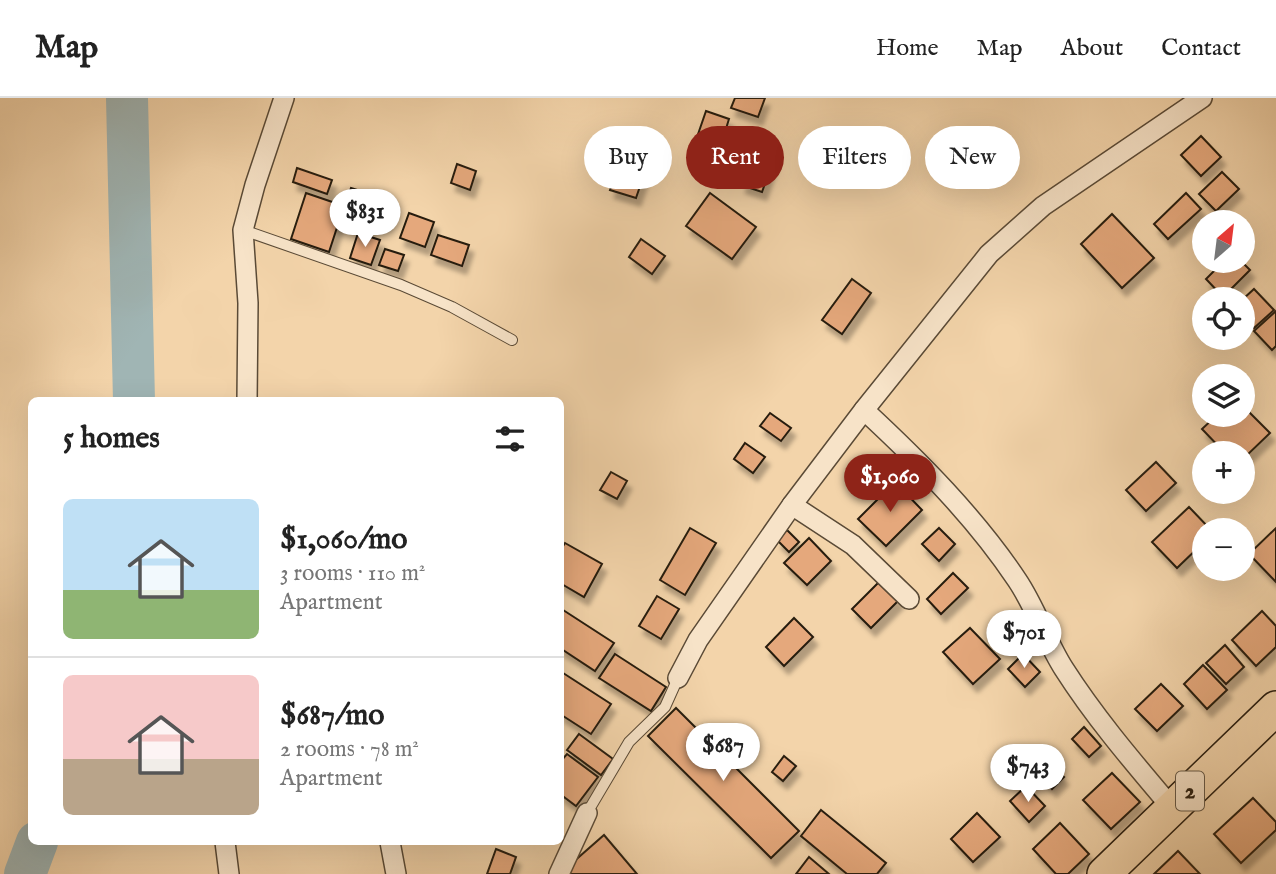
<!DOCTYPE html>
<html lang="en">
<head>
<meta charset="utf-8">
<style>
	:root { --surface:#fff; --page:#f6f6f6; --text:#222; --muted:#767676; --line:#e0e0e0; --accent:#8f2418 }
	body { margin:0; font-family:"IM FELL English",serif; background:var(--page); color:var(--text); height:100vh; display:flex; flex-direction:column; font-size:26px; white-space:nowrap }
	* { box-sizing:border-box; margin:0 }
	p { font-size:23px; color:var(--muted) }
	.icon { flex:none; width:38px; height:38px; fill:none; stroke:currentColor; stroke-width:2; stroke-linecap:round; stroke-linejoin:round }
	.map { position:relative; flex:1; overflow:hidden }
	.sheet { position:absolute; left:28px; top:299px; width:536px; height:448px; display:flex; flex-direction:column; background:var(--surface); border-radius:10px; box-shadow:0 7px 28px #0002 }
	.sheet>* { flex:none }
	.hud { position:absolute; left:584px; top:28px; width:586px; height:63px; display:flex; gap:14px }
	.needle { width:46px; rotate:28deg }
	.tools { position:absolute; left:1192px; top:112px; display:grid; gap:14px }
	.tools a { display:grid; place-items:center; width:63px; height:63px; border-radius:50%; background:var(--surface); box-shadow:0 7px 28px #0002; font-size:35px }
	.price { position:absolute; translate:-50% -60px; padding:0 16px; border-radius:24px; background:#fff; color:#222; font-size:23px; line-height:46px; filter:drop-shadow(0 2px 4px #0008) }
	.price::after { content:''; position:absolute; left:50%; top:42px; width:21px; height:16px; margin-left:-10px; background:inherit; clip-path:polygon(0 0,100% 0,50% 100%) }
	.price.selected { background:var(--accent); color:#fff }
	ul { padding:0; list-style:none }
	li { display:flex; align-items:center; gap:21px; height:175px; padding:0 35px }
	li+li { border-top:2px solid var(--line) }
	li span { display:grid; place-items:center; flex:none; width:196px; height:140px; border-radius:10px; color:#555 }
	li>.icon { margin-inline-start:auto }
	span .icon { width:84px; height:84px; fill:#fffc; stroke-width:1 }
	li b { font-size:30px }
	h2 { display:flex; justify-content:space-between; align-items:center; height:84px; padding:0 35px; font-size:30px }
	.pill { padding:0 24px; border-radius:32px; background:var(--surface); box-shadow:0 7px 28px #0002; font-size:24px; line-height:63px }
	.pill.selected { background:var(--accent); color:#fff }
	header { display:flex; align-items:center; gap:42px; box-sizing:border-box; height:98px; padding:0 35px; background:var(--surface); border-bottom:2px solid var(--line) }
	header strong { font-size:33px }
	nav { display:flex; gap:38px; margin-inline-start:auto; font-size:24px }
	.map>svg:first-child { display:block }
</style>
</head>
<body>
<header>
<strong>Map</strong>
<nav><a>Home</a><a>Map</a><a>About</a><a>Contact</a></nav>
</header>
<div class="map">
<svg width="1276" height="776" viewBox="0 0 1276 776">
	<defs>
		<filter id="shadow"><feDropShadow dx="4.5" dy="8" stdDeviation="2" flood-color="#0004"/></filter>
	</defs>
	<rect width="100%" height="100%" fill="#f3d4aa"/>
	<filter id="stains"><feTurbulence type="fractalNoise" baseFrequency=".00286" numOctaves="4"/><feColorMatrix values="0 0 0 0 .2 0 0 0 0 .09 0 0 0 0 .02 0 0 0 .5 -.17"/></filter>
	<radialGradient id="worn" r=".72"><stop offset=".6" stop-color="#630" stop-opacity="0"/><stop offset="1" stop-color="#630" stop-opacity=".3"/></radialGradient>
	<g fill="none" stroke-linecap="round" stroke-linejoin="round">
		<!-- river -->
		<g stroke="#a0b5b4" stroke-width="42">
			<polyline points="127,0 134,303"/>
			<polyline points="25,776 37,744"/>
		</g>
	</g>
	<!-- building -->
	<g fill="#e5a87b" stroke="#271c0f" stroke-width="2" filter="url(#shadow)">
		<polygon points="735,0 765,0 758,19 731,10"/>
		<polygon points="706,13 729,21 720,50 696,42"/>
		<polygon points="1201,38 1221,59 1201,78 1181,57"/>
		<polygon points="627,41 653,50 636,100 610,92"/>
		<polygon points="751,56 773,63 762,94 741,87"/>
		<polygon points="457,66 476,73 470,92 451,85"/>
		<polygon points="297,70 332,82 327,96 293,84"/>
		<polygon points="1222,74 1239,91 1216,113 1199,96"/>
		<polygon points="351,90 391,103 385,123 345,109"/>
		<polygon points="306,95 344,108 329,154 291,141"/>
		<polygon points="710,95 756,129 732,161 686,128"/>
		<polygon points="1186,95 1201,111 1168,141 1154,126"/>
		<polygon points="409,115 434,124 425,149 400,140"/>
		<polygon points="1112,116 1154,160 1122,190 1081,146"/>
		<polygon points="358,135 380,142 371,167 350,160"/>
		<polygon points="438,137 469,147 462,168 431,157"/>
		<polygon points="641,141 665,158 652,176 629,159"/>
		<polygon points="385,151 404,157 398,173 379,167"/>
		<polygon points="1224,163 1241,163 1250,172 1223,199 1206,181"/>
		<polygon points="852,181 871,195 842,236 822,222"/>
		<polygon points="1254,191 1274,212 1254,230 1242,218 1242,202"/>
		<polygon points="1276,213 1276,248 1272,252 1254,233"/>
		<polygon points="1242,307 1270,335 1242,362 1242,355 1225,355 1202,331 1217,317 1242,317"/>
		<polygon points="770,315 791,330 781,343 760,328"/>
		<polygon points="745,345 765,359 753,375 734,361"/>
		<polygon points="1156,364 1176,385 1146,413 1126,392"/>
		<polygon points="611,374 627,383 617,401 600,392"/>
		<polygon points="895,384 922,412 886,448 858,421"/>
		<polygon points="1189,409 1211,432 1204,432 1204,444 1177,470 1152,444"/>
		<polygon points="690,430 716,445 685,497 660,482"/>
		<polygon points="939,430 955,446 939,463 922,446"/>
		<polygon points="1276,430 1276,484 1249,456"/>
		<polygon points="787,432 799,444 789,454 777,442"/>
		<polygon points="809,440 831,463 807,487 784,465"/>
		<polygon points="565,445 602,466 584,499 560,485 560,453"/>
		<polygon points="953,475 968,490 941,516 927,501"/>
		<polygon points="880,483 899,502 871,530 852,511"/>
		<polygon points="657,498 679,511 661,541 639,528"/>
		<polygon points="560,510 614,545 595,573 560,550"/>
		<polygon points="1262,513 1276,528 1276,549 1256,568 1232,542"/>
		<polygon points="794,520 813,539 784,568 766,549"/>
		<polygon points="970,530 1000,561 973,586 943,554"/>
		<polygon points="1225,547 1244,569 1226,586 1206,565"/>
		<polygon points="615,556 666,589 651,613 599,580"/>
		<polygon points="1023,556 1040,574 1025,589 1008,571"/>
		<polygon points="1203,567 1227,592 1207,611 1184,586"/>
		<polygon points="560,573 611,606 591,636 560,616"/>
		<polygon points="1161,586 1183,608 1157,633 1135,611"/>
		<polygon points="676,610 799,733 771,760 648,638"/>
		<polygon points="1084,629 1101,648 1089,659 1072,641"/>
		<polygon points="579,636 613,661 601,677 567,652"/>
		<polygon points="567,656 598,679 576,708 560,696 560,664"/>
		<polygon points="784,658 796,668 783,683 772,674"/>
		<polygon points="1048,663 1064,679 1052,691 1037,675"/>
		<polygon points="1112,675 1140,704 1111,731 1083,702"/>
		<polygon points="1026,688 1045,708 1029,724 1010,703"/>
		<polygon points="1253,700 1276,724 1276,732 1241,765 1214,736"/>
		<polygon points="821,712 886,765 877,776 847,776 801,738"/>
		<polygon points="977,715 1000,739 973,764 951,741"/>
		<polygon points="1060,725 1089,756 1068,776 1056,776 1033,751"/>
		<polygon points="604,737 637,776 565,776 563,773"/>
		<polygon points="496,751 516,759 510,776 487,776"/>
		<polygon points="1178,753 1200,776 1154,776"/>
		<polygon points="809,759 829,776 796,776"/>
	</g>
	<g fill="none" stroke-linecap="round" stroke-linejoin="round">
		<!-- service casing -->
		<g stroke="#5a4a36" stroke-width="12">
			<g id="service">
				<polyline points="243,132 401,187 452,209 512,242"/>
				<polyline points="587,715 629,644 665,609 678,580"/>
			</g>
		</g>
		<!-- minor casing -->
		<g stroke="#5a4a36" stroke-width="22">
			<g id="minor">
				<polyline points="247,303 248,205 243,132 255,87 284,0"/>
				<path d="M 864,312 C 919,363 975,419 1017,482 C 1036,510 1046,543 1064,571 C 1096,621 1134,665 1172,710"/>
				<polyline points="792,407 853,447 909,501"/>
				<polyline points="678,580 698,542 792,407 864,312 989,156 1043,108 1202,0"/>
				<polyline points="225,744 229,776"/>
				<polyline points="390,744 396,776"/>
				<polyline points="559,776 587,715"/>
			</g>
		</g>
		<!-- trunk casing -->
		<g stroke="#271c0f" stroke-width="36">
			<polyline id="trunk" points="1104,776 1276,610"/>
		</g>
		<!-- service -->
		<use href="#service" stroke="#f7e3c8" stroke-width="10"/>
		<!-- minor -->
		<use href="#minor" stroke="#f7e3c8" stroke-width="19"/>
		<!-- trunk -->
		<use href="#trunk" stroke="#f3d4aa" stroke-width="33"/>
	</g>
	<g text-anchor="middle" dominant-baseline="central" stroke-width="5" stroke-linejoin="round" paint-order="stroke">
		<!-- shield labels -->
		<rect fill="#f7e3c8" stroke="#655846" stroke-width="2" x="1176" y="673.5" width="28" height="39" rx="5"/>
		<g font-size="23" font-weight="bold" fill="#271c0f">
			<text x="1190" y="693">2</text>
		</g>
	</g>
	<rect width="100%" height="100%" filter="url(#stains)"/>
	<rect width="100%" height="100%" fill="url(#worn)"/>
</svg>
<div class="tools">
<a><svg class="needle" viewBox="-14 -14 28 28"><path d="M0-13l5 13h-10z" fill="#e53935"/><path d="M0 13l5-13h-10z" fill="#767676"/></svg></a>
<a><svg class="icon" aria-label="locate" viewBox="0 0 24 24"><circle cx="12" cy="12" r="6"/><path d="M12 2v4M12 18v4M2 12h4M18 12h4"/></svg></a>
<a><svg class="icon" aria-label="layers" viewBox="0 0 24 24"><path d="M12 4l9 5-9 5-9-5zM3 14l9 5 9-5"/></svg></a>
<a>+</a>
<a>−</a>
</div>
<b class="price" style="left:365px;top:151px">$831</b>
<b class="price selected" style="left:890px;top:416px">$1,060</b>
<b class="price" style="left:1024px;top:572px">$701</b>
<b class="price" style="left:723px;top:685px">$687</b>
<b class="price" style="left:1028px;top:706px">$743</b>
<div class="hud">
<a class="pill">Buy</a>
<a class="pill selected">Rent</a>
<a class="pill">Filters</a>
<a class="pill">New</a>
</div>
<section class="sheet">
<h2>5 homes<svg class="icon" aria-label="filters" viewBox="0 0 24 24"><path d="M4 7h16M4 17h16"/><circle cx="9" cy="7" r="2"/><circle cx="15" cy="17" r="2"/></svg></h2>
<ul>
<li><span style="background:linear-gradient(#bfe0f5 65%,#8fb573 0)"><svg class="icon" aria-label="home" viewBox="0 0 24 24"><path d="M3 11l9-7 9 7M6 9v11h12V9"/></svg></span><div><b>$1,060/mo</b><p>3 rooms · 110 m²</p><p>Apartment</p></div></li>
<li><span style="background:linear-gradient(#f6c9c9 60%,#b9a48a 0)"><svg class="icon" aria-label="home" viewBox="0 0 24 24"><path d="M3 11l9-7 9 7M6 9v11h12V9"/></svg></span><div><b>$687/mo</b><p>2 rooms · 78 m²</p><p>Apartment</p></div></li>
</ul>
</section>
</div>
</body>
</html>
